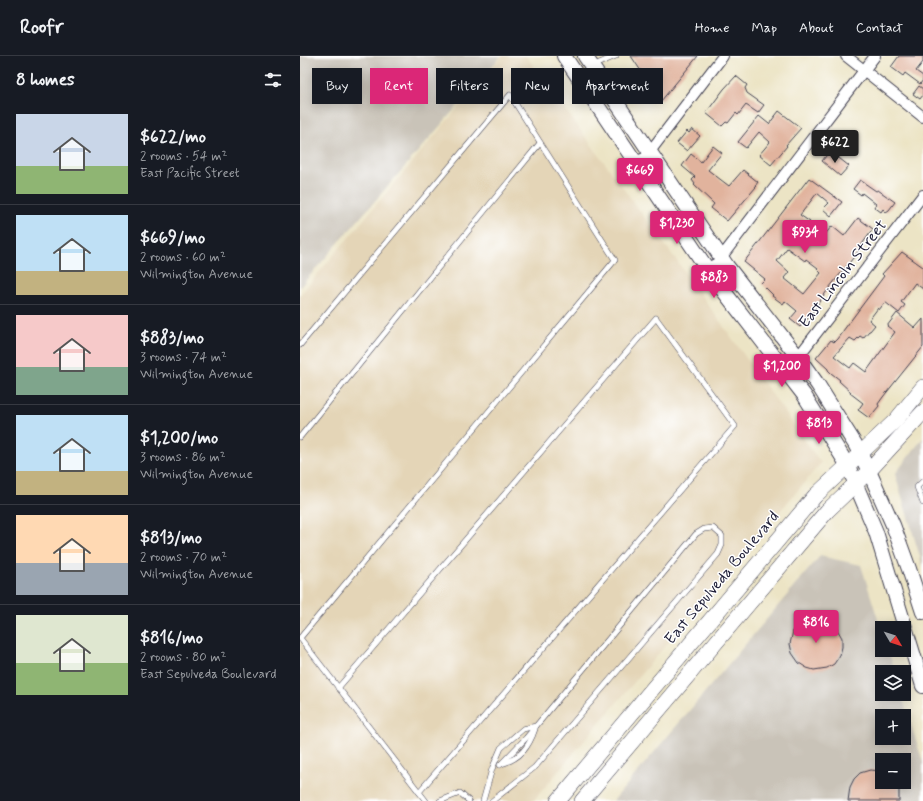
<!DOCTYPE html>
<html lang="en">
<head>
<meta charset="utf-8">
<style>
	:root { --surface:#171b24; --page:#242831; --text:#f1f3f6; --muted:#9ea1a6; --line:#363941; --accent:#db2777 }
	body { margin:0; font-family:Mynerve,sans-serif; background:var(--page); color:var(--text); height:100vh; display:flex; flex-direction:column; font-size:15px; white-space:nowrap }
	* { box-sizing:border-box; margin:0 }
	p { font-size:13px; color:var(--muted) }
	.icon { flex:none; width:22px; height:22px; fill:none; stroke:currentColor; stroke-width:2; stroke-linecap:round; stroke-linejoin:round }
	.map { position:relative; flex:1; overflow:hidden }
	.side { display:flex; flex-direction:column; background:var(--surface); width:300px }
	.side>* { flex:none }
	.banner { position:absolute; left:12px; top:12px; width:380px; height:36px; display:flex; gap:8px }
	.needle { width:26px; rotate:129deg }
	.buttons { position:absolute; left:575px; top:565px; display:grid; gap:8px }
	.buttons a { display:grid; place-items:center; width:36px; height:36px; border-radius:0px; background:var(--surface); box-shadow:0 2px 10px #0003; font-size:20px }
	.price { position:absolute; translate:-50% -34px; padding:0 9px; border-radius:4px; background:var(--accent); color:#fff; font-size:13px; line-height:26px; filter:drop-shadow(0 1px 2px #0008) }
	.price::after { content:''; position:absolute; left:50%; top:24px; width:12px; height:9px; margin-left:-6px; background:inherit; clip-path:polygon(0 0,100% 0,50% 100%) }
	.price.selected { background:#222; color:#fff }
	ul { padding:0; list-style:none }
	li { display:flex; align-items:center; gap:12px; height:100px; padding:0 16px }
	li+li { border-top:1px solid var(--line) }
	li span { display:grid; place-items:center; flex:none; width:112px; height:80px; border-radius:0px; color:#555 }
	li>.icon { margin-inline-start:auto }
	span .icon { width:48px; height:48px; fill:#fffc; stroke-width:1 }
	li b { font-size:17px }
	h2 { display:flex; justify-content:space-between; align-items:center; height:48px; padding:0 16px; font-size:17px }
	.tag { padding:0 14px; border-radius:0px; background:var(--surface); box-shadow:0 2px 10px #0003; font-size:14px; line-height:36px }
	.tag.selected { background:var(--accent); color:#fff }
	header { display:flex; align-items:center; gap:24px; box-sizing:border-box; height:56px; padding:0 20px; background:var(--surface); border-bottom:1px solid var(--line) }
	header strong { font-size:19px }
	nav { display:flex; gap:22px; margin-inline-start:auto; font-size:14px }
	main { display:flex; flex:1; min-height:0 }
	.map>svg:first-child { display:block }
</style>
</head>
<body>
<header>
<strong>Roofr</strong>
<nav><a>Home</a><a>Map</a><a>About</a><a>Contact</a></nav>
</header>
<main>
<section class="side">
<h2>8 homes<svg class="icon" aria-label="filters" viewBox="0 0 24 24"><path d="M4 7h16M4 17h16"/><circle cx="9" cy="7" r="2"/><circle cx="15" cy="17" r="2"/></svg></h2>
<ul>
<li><span style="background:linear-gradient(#c9d6e8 65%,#8fb573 0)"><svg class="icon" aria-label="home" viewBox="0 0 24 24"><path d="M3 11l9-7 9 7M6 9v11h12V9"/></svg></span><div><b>$622/mo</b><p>2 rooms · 54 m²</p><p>East Pacific Street</p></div></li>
<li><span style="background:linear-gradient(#bfe0f5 70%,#c2b280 0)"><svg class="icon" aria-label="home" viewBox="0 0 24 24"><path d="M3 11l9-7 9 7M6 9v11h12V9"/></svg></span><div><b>$669/mo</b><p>2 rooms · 60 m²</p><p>Wilmington Avenue</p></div></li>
<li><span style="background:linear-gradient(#f6c9c9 65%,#7fa58c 0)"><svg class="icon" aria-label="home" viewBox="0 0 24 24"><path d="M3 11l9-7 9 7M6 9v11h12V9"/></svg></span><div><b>$883/mo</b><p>3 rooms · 74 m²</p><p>Wilmington Avenue</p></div></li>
<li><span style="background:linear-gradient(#bfe0f5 70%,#c2b280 0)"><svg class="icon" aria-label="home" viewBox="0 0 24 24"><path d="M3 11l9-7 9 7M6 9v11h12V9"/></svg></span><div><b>$1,200/mo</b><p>3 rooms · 86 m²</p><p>Wilmington Avenue</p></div></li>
<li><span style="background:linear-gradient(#ffd9b3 60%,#9aa5b1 0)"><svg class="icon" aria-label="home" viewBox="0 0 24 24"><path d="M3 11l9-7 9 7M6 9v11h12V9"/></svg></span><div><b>$813/mo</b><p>2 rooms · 70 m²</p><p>Wilmington Avenue</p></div></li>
<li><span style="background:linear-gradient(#dfe7d0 60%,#8fb573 0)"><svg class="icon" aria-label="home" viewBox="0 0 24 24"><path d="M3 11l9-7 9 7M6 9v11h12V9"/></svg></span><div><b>$816/mo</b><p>2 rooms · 80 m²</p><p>East Sepulveda Boulevard</p></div></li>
</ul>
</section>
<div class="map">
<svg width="623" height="745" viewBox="0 0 623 745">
	<rect width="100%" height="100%" fill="#fff"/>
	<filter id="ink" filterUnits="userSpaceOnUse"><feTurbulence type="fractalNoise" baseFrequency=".025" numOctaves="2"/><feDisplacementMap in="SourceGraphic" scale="8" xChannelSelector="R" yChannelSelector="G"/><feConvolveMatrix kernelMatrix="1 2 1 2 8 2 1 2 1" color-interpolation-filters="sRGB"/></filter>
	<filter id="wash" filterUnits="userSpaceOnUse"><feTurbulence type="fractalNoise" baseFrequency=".012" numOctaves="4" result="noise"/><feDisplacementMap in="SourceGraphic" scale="16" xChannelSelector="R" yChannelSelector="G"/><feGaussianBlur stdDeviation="0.9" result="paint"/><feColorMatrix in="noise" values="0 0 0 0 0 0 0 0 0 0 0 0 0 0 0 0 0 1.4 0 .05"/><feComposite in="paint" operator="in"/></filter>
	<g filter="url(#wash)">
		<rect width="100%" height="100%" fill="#ece4c5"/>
		<!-- built -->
		<polygon fill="#e4d5b7" points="202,0 226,0 374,201 521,407 233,745 0,745 0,239"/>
		<!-- industrial -->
		<g fill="#c9c3b8" fill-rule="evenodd">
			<polygon points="0,0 201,0 0,231"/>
			<polygon points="623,382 623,511 595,418"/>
			<path d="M 520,500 L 561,509 L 582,576 L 582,594 L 588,594 L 595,616 L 582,616 L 582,638 L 601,638 L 623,706 L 623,745 L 313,745 ZM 582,660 L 604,660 L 604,682 L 582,682 ZM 582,704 L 604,704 L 604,726 L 582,726 Z"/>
		</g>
		<g id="blocks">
			<!-- building -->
			<g fill="#e1b39d" fill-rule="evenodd">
				<polygon points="331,0 398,0 361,45"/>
				<polygon points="599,0 623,0 623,6 616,15 623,20 623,24 620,28 605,17 603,20 591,11"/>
				<polygon points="436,20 447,29 445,32 447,37 464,49 458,57 446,49 438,59 436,57 428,67 426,66 422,70 406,57 424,33"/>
				<polygon points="619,30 623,33 623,39 620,43 613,38"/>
				<polygon points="479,55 501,72 486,89 487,90 471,109 459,99 470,86 459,76 446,92 438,86 459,60 469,68"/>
				<polygon points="392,73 400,80 387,95 377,87 387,75 389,77"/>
				<polygon points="413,90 422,97 408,114 429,130 443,114 458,126 455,130 456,131 427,165 411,152 414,148 394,129 395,128 392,124 395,121 382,110 391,98 401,106"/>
				<polygon points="530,95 549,110 540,120 522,105"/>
				<path d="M 509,122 L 542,146 L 531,160 L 523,153 L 529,147 L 517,137 L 500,159 L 510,166 L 507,170 L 522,182 L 532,170 L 544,180 L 558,162 L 573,173 L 560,191 L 561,192 L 529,232 L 506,265 L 500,271 L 490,263 L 497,255 L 485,245 L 483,248 L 472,240 L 473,239 L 461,227 L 465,223 L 444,206 ZM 487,192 L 505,205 L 506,203 L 518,212 L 517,213 L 521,217 L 504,238 L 484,222 L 489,216 L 477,205 Z"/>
				<polygon points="560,124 576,135 578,134 595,146 589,154 586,156 583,153 581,156 574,151 576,148 562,137 561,139 553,133"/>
				<polygon points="602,196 623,211 623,233 615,227 601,246 605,249 599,257 585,246 579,254 578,252 569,264 575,269 570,275 569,275 563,282 560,280 555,285 550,282 534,300 550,312 554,307 566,316 595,276 587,270 597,257 615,272 623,263 623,291 583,341 578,348 579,350 569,362 558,354 563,347 550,337 551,336 539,325 540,324 531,317 528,314 528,313 516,302 531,284 534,286 537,283 584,220 582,218"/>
				<polygon points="512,562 522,562 530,566 537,573 542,582 542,591 540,599 534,608 527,612 514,614 507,612 499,607 492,597 490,588 493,575 502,566"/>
				<polygon points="570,714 582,715 582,726 595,726 599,734 599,745 548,745 550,731 554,723 560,717"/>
			</g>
		</g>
	</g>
	<g filter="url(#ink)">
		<use href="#blocks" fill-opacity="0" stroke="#403f50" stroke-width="1"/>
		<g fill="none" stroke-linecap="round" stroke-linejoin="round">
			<!-- lane casing -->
			<g stroke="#403f50" stroke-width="6">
				<g id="lane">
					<polyline points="278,20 292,10 316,0"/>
					<polyline points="0,289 210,39 315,204 0,582 126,745"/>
					<polyline points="0,381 240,87"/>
					<polyline points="623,425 617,431 623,447"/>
					<polyline points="38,632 356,262 435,370 119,736"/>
					<path d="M 201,708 C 220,703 229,691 235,673"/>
					<polyline points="140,745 160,737 169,745"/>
					<polyline points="183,745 192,713 201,692 223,673 236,670"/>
					<polyline points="192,745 235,711 418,498 422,489 422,480 413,472 404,473 396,478 226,682 200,709"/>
				</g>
			</g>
			<!-- street casing -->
			<g stroke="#403f50" stroke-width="12">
				<g id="street">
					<polyline points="546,0 623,61"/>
					<polyline points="334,106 345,102 423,0"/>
					<polyline points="408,212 417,207 575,0"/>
					<polyline points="482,311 498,301 623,139"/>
				</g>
			</g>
			<!-- secondary casing -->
			<g stroke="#403f50" stroke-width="16">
				<g id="secondary">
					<polyline points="264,0 412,220 504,339 548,410 576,476 623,630"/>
					<polyline points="285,0 427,210 498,301 518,329 555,388 569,415 593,469 609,513 623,556"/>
				</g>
			</g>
			<!-- primary casing -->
			<g stroke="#403f50" stroke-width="16">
				<g id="primary">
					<polyline points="258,745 515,440 596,364 623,331"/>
					<polyline points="282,745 527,455 569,415 623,356"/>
				</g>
			</g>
			<!-- lane -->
			<use href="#lane" stroke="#fff" stroke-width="5"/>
			<!-- street -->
			<use href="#street" stroke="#fff" stroke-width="10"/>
			<!-- secondary -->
			<use href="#secondary" stroke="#fff" stroke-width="14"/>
			<!-- primary -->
			<use href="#primary" stroke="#fff" stroke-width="15"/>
		</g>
	</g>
	<g text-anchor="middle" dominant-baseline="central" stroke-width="3" stroke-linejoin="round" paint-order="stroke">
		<!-- street labels -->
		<g font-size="16" fill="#22223b" stroke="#fff">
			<text transform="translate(543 218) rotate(-52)">East Lincoln Street</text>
			<text transform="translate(422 522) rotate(-50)">East Sepulveda Boulevard</text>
		</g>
	</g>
</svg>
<div class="buttons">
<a><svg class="needle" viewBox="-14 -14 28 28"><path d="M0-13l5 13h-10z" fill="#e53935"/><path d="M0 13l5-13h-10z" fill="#9ea1a6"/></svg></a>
<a><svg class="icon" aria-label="layers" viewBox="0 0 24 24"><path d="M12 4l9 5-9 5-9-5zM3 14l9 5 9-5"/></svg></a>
<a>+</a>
<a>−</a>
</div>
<b class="price selected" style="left:535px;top:108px">$622</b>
<b class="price" style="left:340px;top:136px">$669</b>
<b class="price" style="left:377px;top:189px">$1,230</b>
<b class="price" style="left:505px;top:198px">$934</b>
<b class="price" style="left:414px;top:243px">$883</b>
<b class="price" style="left:482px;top:332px">$1,200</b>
<b class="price" style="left:519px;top:389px">$813</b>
<b class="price" style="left:516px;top:588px">$816</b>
<div class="banner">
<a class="tag">Buy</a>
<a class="tag selected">Rent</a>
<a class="tag">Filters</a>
<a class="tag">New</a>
<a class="tag">Apartment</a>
</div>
</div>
</main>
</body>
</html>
